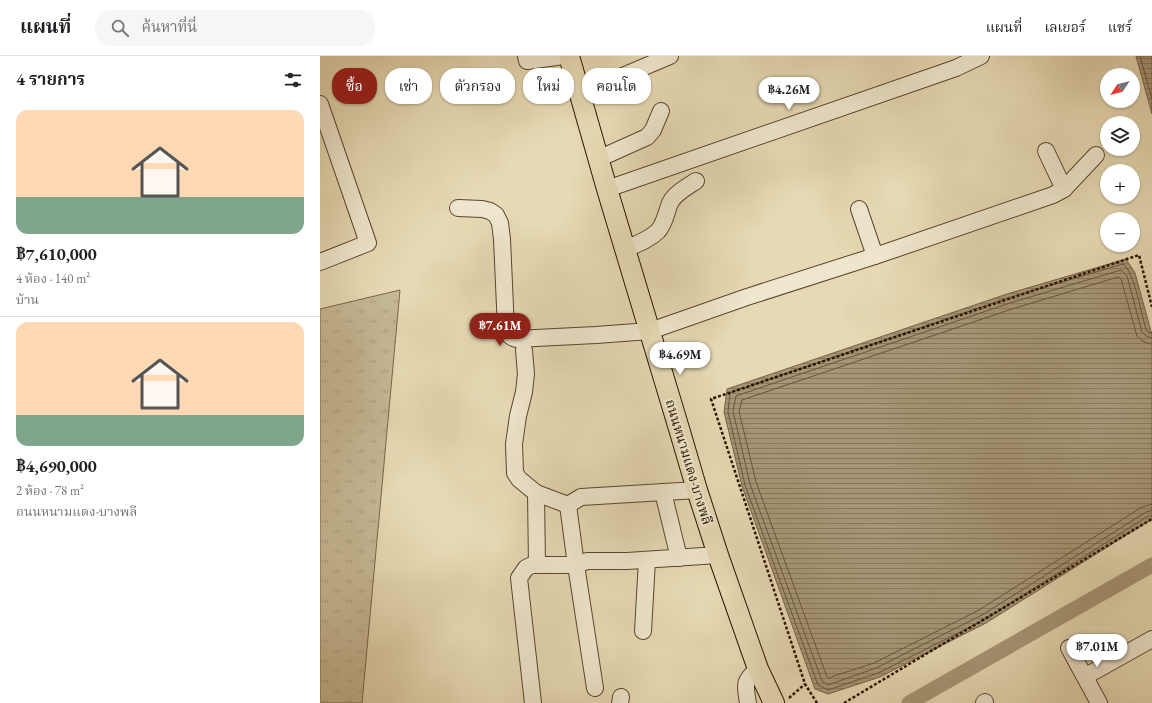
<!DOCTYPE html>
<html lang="th">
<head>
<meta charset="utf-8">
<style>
	:root { --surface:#fff; --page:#f6f6f6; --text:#202124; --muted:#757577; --line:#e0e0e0; --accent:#8f2418 }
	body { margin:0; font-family:"EB Garamond","Noto Serif Thai",serif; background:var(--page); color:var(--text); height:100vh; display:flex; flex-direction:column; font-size:15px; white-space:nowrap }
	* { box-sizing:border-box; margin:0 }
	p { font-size:13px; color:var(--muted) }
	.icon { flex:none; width:22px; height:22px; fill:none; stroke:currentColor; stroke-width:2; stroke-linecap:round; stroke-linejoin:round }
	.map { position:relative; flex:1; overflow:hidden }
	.drawer { display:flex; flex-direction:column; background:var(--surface); width:320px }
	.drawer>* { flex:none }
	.hud { position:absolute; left:12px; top:12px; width:380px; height:36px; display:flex; gap:8px }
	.needle { width:26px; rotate:234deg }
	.fabs { position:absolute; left:780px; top:12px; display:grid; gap:8px }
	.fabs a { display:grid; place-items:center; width:40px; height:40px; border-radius:50%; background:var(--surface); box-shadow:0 1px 3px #0004; font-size:20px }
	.price { position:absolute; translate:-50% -34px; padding:0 9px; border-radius:14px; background:#fff; color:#222; font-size:13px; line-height:26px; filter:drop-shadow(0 1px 2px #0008) }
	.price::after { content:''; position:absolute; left:50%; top:24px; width:12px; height:9px; margin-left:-6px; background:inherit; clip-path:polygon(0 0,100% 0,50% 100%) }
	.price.current { background:var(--accent); color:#fff }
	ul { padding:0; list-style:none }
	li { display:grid; align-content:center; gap:8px; height:212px; padding:0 16px }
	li+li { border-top:1px solid var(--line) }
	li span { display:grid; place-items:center; height:124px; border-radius:12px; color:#555 }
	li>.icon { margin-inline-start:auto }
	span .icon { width:72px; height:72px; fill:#fffc; stroke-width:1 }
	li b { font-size:17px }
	h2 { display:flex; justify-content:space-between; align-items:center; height:48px; padding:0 16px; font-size:17px }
	.tag { padding:0 14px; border-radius:16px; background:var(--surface); box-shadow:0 1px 3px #0004; font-size:14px; line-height:36px }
	.tag.current { background:var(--accent); color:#fff }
	header { display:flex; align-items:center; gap:24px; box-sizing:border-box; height:56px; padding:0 20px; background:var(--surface); border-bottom:1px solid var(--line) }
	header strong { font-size:19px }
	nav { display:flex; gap:22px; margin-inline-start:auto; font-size:14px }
	.search { width:280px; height:36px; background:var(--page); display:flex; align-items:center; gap:10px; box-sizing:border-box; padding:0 14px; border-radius:16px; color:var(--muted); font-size:15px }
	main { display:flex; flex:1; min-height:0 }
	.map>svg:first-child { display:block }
</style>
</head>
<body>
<header>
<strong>แผนที่</strong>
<div class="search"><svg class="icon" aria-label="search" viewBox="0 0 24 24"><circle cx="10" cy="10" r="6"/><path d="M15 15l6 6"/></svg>ค้นหาที่นี่</div>
<nav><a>แผนที่</a><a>เลเยอร์</a><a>แชร์</a></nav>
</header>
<main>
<section class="drawer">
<h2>4 รายการ<svg class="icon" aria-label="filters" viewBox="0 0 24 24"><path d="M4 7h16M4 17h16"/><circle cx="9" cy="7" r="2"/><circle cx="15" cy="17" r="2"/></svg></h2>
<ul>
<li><span style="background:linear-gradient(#ffd9b3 70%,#7fa58c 0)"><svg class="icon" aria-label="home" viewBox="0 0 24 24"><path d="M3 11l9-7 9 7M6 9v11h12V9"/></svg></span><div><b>฿7,610,000</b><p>4 ห้อง · 140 m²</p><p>บ้าน</p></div></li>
<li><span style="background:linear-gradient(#ffd9b3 75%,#7fa58c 0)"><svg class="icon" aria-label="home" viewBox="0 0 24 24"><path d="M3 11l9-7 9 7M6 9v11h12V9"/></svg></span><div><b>฿4,690,000</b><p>2 ห้อง · 78 m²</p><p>ถนนหนามแดง-บางพลี</p></div></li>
</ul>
</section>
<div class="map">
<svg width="832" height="647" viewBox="0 0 832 647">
	<defs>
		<pattern id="grass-tufts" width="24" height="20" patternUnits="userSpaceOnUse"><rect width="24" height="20" fill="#c6b895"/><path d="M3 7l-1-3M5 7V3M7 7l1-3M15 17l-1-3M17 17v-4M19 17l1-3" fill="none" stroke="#aa9d7f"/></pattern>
		<pattern id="water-rules" width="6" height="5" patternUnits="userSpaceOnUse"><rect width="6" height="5" fill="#a69676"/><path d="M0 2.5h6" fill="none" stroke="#87795e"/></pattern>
	</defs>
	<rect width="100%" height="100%" fill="#e6d9b3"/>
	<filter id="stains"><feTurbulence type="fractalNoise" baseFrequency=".005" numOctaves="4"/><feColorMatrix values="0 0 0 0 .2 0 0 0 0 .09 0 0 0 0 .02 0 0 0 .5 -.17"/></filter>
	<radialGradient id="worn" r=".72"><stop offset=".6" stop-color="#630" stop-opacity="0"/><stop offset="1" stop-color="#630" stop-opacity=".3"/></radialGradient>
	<!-- grass -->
	<polygon fill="url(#grass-tufts)" stroke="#78664a" points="80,234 42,647 0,647 0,253"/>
	<!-- water -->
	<g fill="url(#water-rules)" stroke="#756247">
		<polygon points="816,0 832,0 832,58"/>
		<polygon points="806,203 815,217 832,279 832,463 666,567 560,621 508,638 495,633 422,430 404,356 407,333 687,238"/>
	</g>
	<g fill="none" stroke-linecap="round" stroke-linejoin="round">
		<!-- shore -->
		<g stroke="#68553b" stroke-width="1">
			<polyline points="820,0 832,43"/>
			<path d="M 832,277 L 829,276 L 826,274 C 822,260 814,215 803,208 L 688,242 L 412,336 L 410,337 L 408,356 L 425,429 L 498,629 L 508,634 L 558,617 L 664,564 L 828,460 L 832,460"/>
			<polyline points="832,282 826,280 822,276 807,220 801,214 690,247 416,340 413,355 430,428 502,625 508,629 556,612 662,559 826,456 832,454"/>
			<polyline points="832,288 824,286 817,280 801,223 798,221 692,253 422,344 419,355 436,426 507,621 508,622 554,607 659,554 822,451 832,448"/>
		</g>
		<!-- canal -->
		<polyline stroke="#a69676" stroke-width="15" points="589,647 832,509"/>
		<!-- minor casing -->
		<g stroke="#5a452d" stroke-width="18">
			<g id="minor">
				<polyline points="206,0 207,5 243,0"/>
				<polyline points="260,38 350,0"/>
				<polyline points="0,48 48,187 0,206"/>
				<polyline points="726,95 744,133"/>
				<polyline points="278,103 327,81 333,74 341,55"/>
				<polyline points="287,133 636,12 661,0"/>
				<path d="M 138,152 L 162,153 L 170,155 L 176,159 L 180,167 L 182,183 L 186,273 C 188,279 190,281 196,283 L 276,279 L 330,275 L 427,241 L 555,200 L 733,139 L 744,133 L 776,99"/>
				<polyline points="539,153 555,200"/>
				<path d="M 305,193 C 317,188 329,184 338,175 C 345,167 346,157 350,147 C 355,137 367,131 376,125"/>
				<polyline points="204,294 206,318 204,336 198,360 194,388 195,417 199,423 216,437 248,449 261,441 377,434"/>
				<polyline points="343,436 359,502"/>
				<polyline points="216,437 217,509"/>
				<polyline points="248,449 256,509 275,632"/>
				<polyline points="323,575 327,504"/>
				<polyline points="749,592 779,647"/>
				<polyline points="766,620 832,583"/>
				<polyline points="213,647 199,522 206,512 212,509 256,509 267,505 307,505 398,499"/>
				<polyline points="300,647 301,641"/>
				<path d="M 428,647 C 425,629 423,625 438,613"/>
				<polyline points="664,647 665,646"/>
			</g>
		</g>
		<!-- major casing -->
		<g stroke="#2b1400" stroke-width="22">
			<polyline id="major" points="249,0 287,133 360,376 377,434 398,499 438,613 454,647"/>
		</g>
		<!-- path -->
		<g stroke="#2b1400" stroke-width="2.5" stroke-dasharray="3 2" stroke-linecap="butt">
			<polyline points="469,642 485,628"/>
			<polyline points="497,647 485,628 391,343 819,199 832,251"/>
			<polyline points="524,647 832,463"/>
		</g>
		<!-- minor -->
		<use href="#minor" stroke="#efe6ce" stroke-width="16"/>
		<!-- major -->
		<use href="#major" stroke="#e6d9b3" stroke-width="20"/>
	</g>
	<g text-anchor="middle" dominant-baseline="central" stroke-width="4" stroke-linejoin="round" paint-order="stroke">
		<!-- street labels -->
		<g font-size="14" fill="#2b1400" stroke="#efe6ce">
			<text transform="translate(369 406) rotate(73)">ถนนหนามแดง-บางพลี</text>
		</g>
	</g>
	<rect width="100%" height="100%" filter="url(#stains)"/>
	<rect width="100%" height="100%" fill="url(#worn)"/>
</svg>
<div class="fabs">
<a><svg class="needle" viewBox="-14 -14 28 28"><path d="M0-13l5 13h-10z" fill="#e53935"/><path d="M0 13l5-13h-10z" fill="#757577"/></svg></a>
<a><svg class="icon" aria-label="layers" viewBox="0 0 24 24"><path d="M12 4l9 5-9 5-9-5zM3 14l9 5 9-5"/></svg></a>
<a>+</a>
<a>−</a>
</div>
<b class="price" style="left:469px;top:55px">฿4.26M</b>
<b class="price current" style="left:180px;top:291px">฿7.61M</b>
<b class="price" style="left:360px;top:320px">฿4.69M</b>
<b class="price" style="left:777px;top:612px">฿7.01M</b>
<div class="hud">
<a class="tag current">ซื้อ</a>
<a class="tag">เช่า</a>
<a class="tag">ตัวกรอง</a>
<a class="tag">ใหม่</a>
<a class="tag">คอนโด</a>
</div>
</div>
</main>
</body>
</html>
